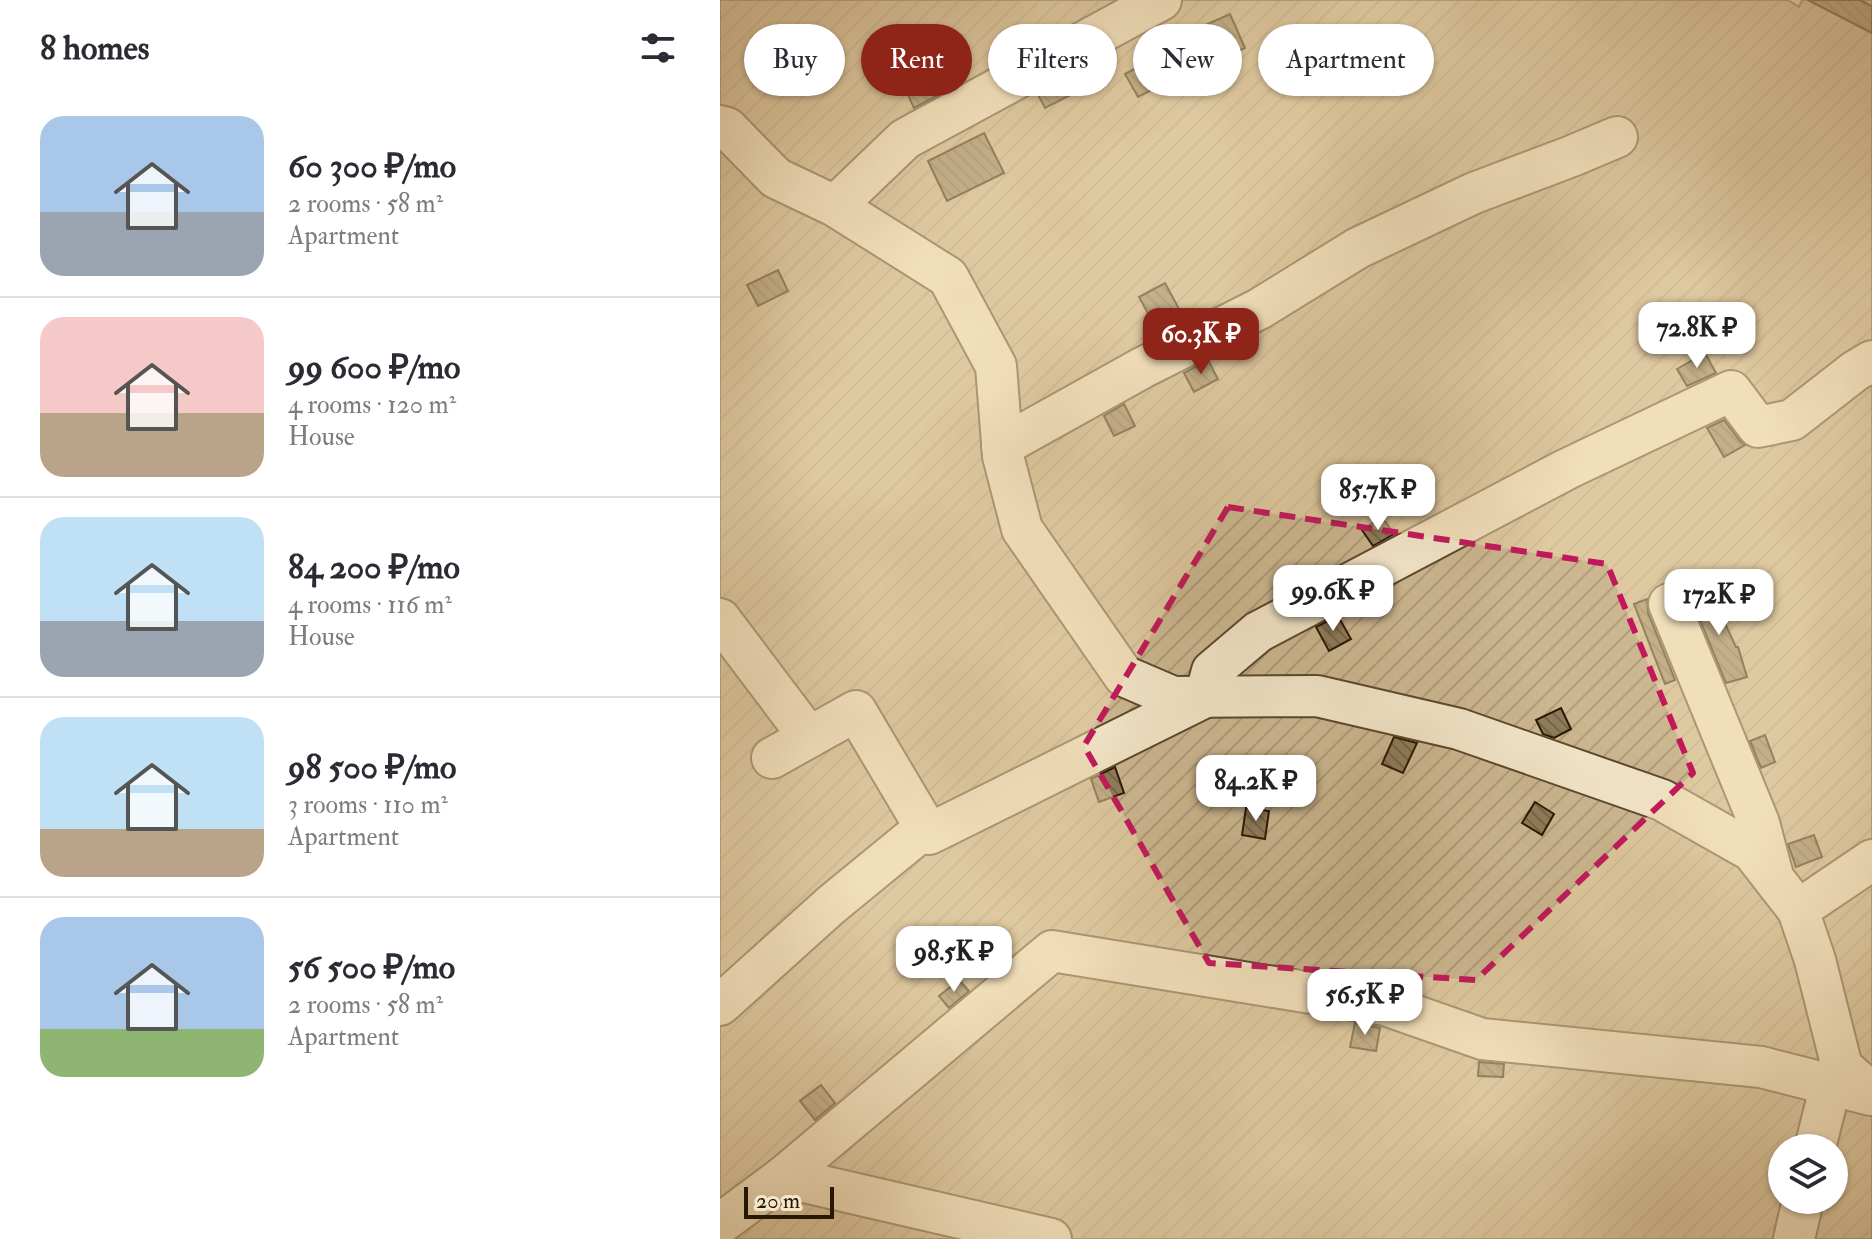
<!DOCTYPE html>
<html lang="en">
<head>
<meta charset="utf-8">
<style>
	:root { --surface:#fff; --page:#f7f7f7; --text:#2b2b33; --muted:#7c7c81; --line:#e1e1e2; --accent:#8f2418 }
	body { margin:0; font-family:"IM FELL Double Pica",serif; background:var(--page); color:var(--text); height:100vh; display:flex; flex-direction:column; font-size:30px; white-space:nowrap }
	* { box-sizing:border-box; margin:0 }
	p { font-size:26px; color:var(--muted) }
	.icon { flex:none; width:44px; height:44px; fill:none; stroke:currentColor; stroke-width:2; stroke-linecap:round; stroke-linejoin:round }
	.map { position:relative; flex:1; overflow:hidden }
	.side { display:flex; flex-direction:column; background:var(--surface); width:720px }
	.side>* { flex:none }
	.banner { position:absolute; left:24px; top:24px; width:760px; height:72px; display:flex; gap:16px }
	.tools { position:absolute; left:1048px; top:1134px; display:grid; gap:16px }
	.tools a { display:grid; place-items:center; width:80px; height:80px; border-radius:50%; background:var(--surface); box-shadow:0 2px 6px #0004; font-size:40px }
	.scale { position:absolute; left:24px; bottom:20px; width:90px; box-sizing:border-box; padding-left:8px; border:4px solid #281802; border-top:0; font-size:22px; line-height:28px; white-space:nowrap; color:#281802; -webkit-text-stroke:6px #f4e6ca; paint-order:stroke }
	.price { position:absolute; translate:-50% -68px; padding:0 18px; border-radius:16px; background:#fff; color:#222; font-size:26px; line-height:52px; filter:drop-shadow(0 2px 4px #0008) }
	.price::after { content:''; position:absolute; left:50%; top:48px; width:24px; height:18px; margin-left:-12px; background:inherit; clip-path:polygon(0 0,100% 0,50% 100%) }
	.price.on { background:var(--accent); color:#fff }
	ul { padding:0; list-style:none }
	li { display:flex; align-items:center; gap:24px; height:200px; padding:0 40px }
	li+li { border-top:2px solid var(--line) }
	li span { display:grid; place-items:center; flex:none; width:224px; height:160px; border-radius:24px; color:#555 }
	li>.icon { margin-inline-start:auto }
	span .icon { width:96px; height:96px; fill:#fffc; stroke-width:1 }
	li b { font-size:34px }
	h2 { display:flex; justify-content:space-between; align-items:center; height:96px; padding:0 40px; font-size:34px }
	.chip { padding:0 28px; border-radius:36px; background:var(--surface); box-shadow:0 2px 6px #0004; font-size:28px; line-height:72px }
	.chip.on { background:var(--accent); color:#fff }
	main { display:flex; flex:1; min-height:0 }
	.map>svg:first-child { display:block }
</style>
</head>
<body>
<main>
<section class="side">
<h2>8 homes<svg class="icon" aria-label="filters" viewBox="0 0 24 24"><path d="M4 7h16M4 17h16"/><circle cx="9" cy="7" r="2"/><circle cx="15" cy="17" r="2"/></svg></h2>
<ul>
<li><span style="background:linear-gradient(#a9c7e8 60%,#9aa5b1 0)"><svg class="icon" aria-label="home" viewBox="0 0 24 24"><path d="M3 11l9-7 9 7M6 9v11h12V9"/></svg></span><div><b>60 300 ₽/mo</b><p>2 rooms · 58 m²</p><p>Apartment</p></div></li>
<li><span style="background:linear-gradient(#f6c9c9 60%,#b9a48a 0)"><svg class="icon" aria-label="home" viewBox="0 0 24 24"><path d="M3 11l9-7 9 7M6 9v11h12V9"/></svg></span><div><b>99 600 ₽/mo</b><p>4 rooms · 120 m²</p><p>House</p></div></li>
<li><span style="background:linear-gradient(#bfe0f5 65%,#9aa5b1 0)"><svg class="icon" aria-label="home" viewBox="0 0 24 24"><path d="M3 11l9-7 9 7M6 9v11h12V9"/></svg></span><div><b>84 200 ₽/mo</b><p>4 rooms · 116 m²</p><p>House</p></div></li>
<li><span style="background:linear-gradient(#bfe0f5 70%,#b9a48a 0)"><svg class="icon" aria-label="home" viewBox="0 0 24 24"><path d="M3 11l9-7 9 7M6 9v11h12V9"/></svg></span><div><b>98 500 ₽/mo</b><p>3 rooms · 110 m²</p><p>Apartment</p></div></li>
<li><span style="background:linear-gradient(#a9c7e8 70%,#8fb573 0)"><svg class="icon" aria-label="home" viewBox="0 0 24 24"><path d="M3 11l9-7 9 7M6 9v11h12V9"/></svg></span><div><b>56 500 ₽/mo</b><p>2 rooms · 58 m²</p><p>Apartment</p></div></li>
</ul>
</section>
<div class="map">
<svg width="1152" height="1239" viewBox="0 0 1152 1239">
	<defs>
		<pattern id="garden-furrows" width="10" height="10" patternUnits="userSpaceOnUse" patternTransform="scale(2)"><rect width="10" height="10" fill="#ccb790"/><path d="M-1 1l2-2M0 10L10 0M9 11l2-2" fill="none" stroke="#af9d7b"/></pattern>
		<pattern id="building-back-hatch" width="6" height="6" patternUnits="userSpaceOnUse" patternTransform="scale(2)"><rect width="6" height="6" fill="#8f7c5b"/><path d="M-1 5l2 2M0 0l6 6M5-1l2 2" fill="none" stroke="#756549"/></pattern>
	</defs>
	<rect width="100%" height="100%" fill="#eed8ad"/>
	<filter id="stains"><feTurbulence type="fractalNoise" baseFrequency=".0025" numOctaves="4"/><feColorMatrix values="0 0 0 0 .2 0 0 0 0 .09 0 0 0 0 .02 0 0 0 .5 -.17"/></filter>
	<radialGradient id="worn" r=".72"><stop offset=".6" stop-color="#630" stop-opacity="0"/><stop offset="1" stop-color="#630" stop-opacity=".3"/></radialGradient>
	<!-- garden -->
	<path fill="url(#garden-furrows)" stroke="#7a6849" stroke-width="2" fill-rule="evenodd" d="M 0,0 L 1068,0 L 1079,7 L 1082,0 L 1152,0 L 1152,1239 L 0,1239 ZM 1062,1148 L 1114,1148 L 1114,1200 L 1062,1200 Z"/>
	<!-- building -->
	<g fill="url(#building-back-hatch)" stroke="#281802" stroke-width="2">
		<polygon points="1088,0 1140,0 1152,6 1152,33"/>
		<polygon points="510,14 525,48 499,60 483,26"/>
		<polygon points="428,62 441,85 418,97 405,74"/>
		<polygon points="212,67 224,92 194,108 182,82"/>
		<polygon points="348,77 356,92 325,108 317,93"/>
		<polygon points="264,133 284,173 227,201 208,161"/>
		<polygon points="58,270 68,291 38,306 27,285"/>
		<polygon points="445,283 465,320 443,332 442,330 438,332 419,297"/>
		<polygon points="985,353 996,373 967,386 957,369"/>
		<polygon points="488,360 498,379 474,392 464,373"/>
		<polygon points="404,404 415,426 394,436 384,416"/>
		<polygon points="1004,420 1020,441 1025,445 1004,457 987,428"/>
		<polygon points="662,517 674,534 653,546 642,530"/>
		<polygon points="988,587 1016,647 1018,647 1027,677 1006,683 970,596"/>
		<polygon points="927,599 928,613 955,680 945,684 914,604"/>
		<polygon points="618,616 631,639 609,651 596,627"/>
		<polygon points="841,708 851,729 834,738 823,734 816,720"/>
		<polygon points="1045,735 1055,762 1041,768 1030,741"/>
		<polygon points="674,737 697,743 683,773 662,764"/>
		<polygon points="395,767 404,793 379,802 371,779"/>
		<polygon points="815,802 834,814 822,835 802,823"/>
		<polygon points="526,808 549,811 545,839 522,835"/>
		<polygon points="1094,835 1102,857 1076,867 1068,844"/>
		<polygon points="239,980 249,991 229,1008 219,996"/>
		<polygon points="635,1023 660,1028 656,1051 630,1047"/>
		<polygon points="759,1062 784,1064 783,1077 758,1076"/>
		<polygon points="101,1085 115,1103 95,1120 80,1101"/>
	</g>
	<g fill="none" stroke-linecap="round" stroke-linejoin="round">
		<!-- minor casing -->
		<g stroke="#5a482d" stroke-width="44">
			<g id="minor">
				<polyline points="0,126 7,128 56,178 115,206 228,277 276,366 283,456 302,529 404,676 453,697 597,696 739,729 942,800 1032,851 1078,910 1095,960 1122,1067 1152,1093"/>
				<polyline points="115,206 185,139 441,0"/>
				<polyline points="282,446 422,368 539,309 638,248 754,193 852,156 897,137"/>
				<polyline points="949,604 1039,823 1053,876"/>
				<polyline points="0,619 89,737"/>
				<polyline points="52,758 136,711 209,834 485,697 492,671 538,632 847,469 1011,391 1038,427 1072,420 1135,371 1152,361"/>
				<polyline points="1078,910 1152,860"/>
				<polyline points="0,1005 111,905 205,828"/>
				<polyline points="1095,1148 1111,1084"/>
				<polyline points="63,1177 331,1239"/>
				<polyline points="0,1224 63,1177 332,951 665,1005 762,1039 1041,1067 1151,1095"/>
				<polyline points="1074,1239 1083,1200"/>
			</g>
		</g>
		<!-- minor -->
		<use href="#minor" stroke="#f4e6ca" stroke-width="40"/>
	</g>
	<!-- marked area -->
	<path d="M0 0H1152V1239H0ZM 508,507 L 887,564 L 973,773 L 756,980 L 489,963 L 364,746 Z" fill="#eed8ad" fill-opacity=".55" fill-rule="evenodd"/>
	<path fill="none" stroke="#c2185b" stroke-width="6" stroke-dasharray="16 10" stroke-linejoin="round" d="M 508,507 L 887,564 L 973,773 L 756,980 L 489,963 L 364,746 Z"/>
	<rect width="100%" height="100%" filter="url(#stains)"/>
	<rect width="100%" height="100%" fill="url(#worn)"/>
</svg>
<div class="tools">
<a><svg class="icon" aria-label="layers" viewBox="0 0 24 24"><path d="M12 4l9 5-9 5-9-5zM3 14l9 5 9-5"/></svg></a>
</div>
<div class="scale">20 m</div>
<b class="price" style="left:977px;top:370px">72.8K ₽</b>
<b class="price on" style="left:481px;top:376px">60.3K ₽</b>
<b class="price" style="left:658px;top:532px">85.7K ₽</b>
<b class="price" style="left:613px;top:633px">99.6K ₽</b>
<b class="price" style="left:999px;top:637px">172K ₽</b>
<b class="price" style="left:536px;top:823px">84.2K ₽</b>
<b class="price" style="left:234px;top:994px">98.5K ₽</b>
<b class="price" style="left:645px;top:1037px">56.5K ₽</b>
<div class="banner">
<a class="chip">Buy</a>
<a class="chip on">Rent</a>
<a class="chip">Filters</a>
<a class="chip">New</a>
<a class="chip">Apartment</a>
</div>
</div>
</main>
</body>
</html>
